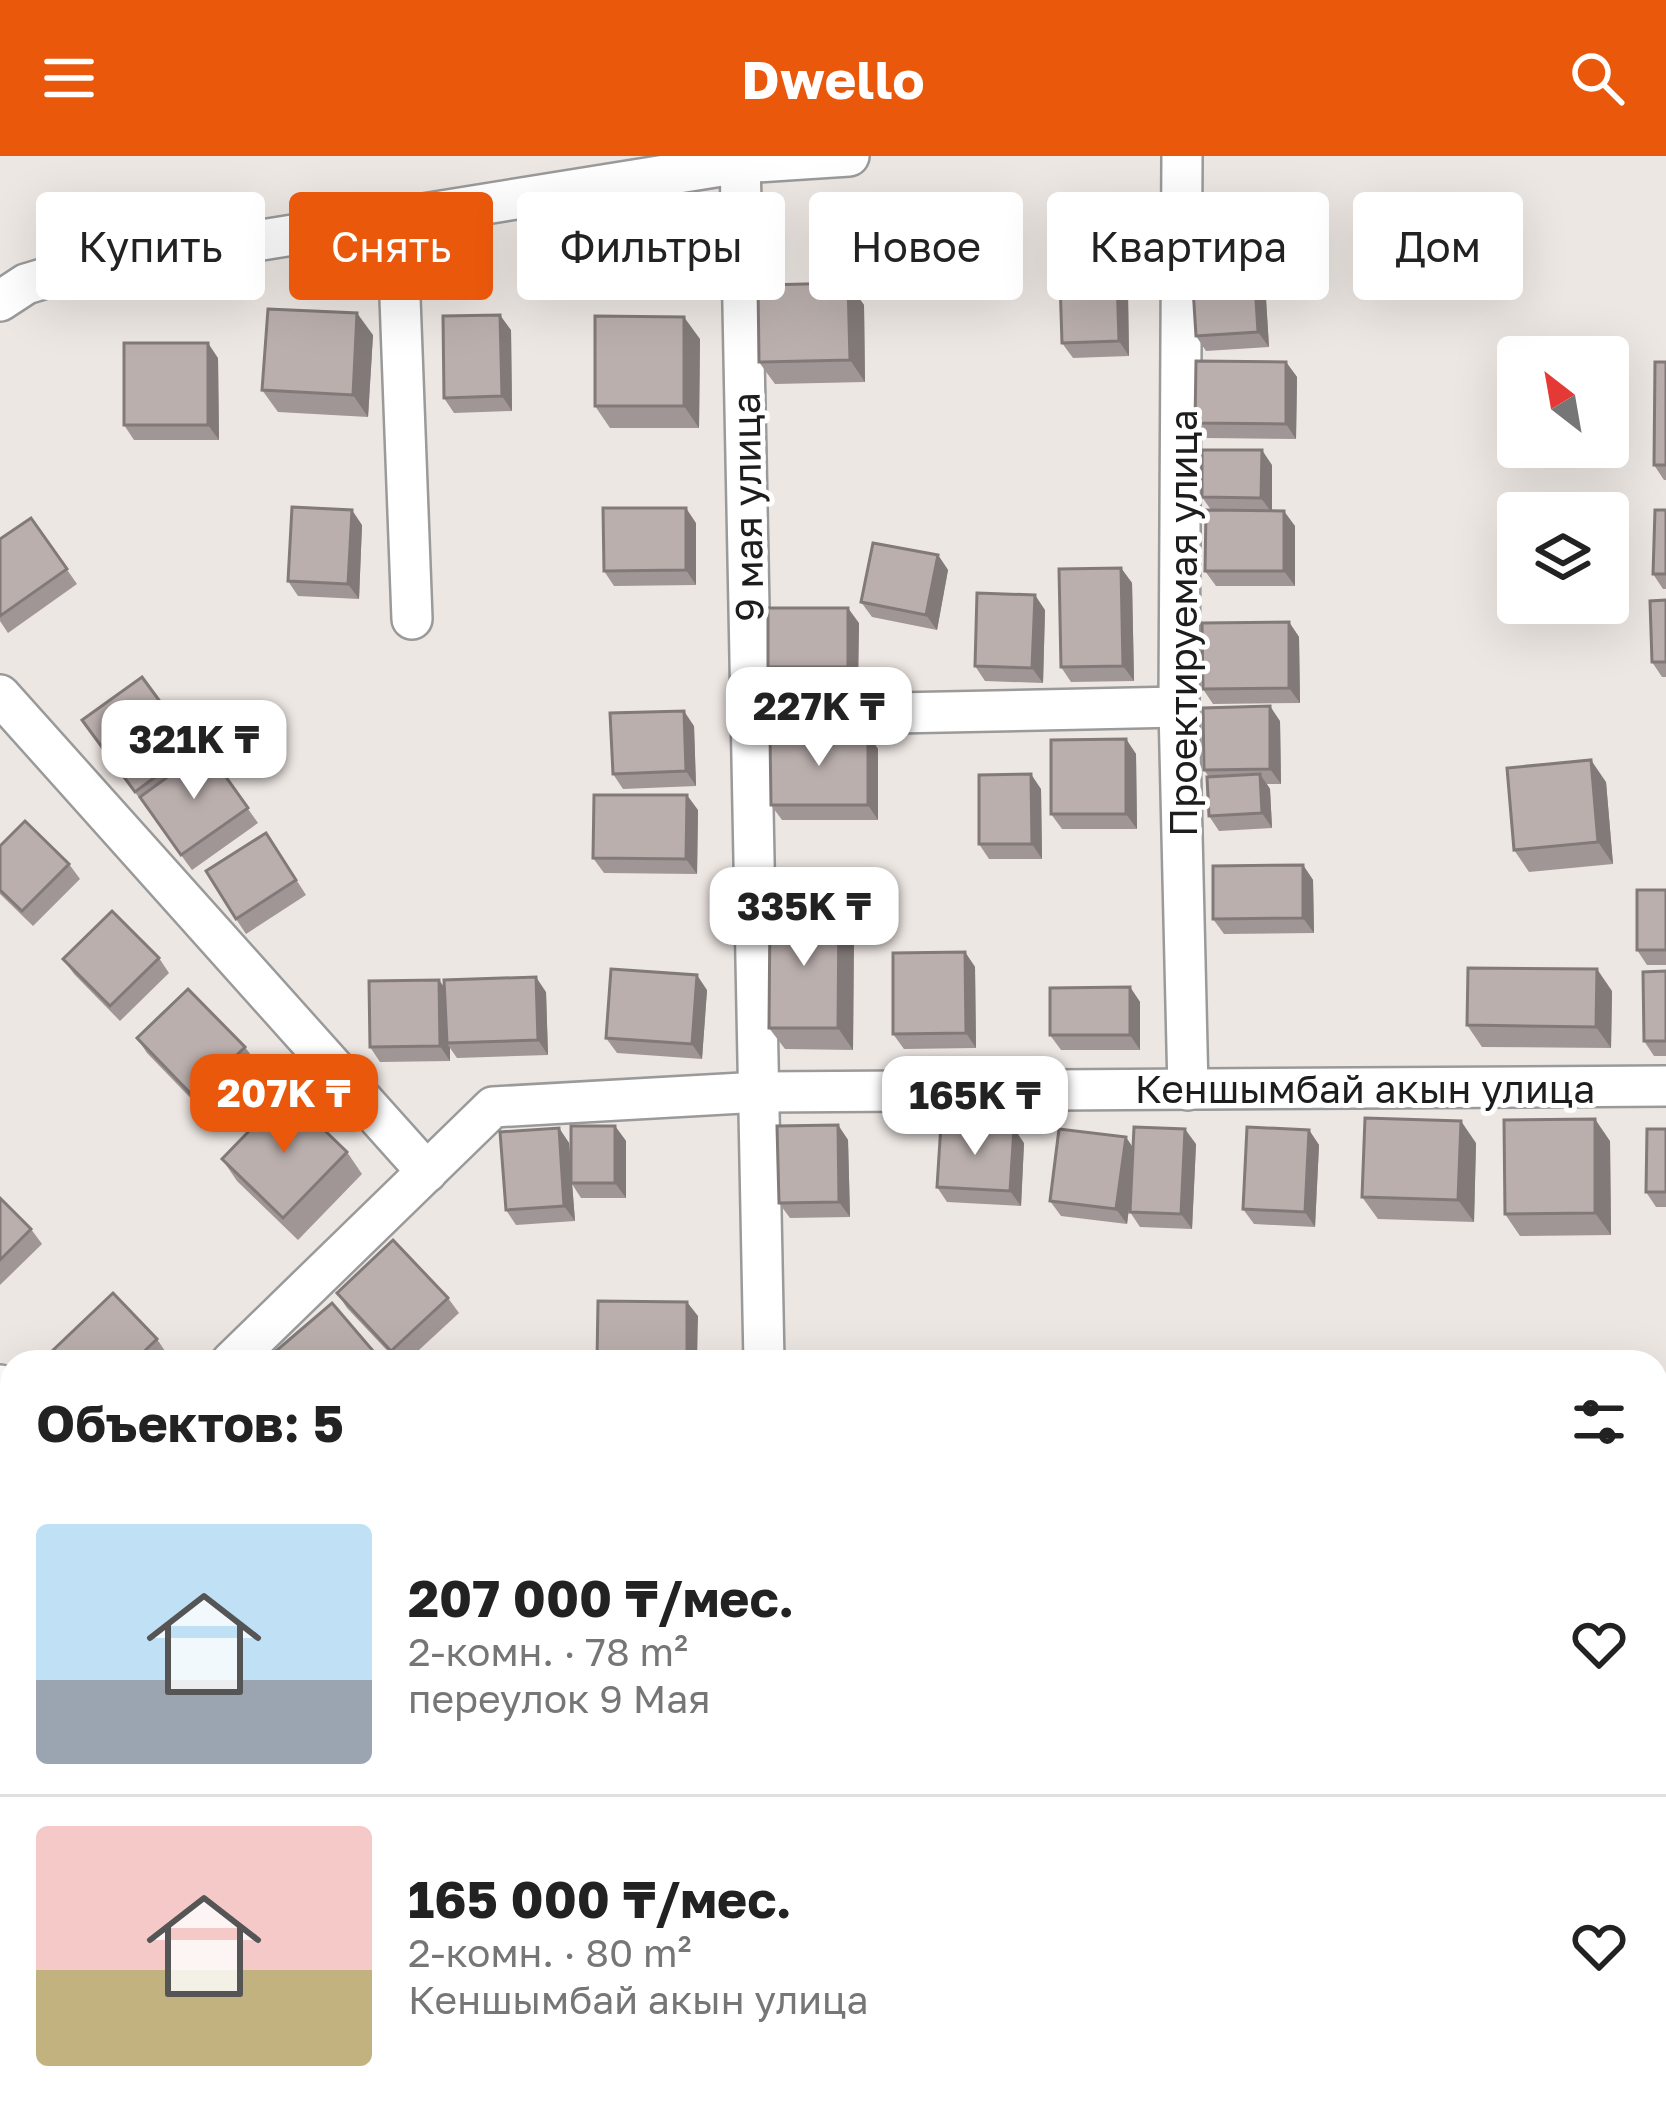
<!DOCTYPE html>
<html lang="ru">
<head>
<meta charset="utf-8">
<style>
	:root { --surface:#fff; --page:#f6f6f6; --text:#222; --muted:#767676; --line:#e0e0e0; --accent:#ea580c }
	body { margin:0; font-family:"Golos Text",sans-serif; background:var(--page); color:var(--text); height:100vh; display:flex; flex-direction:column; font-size:45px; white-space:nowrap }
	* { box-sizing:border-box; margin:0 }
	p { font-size:39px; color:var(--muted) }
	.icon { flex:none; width:66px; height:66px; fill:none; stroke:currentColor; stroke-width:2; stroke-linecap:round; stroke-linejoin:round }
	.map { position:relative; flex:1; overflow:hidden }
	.side { position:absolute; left:0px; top:1194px; width:1668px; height:771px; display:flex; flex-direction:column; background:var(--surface); border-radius:36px 36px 0 0; box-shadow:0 12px 48px #0002 }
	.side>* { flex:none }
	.banner { position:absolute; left:36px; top:36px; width:1596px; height:108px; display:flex; gap:24px }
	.needle { width:78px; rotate:329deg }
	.buttons { position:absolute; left:1497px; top:180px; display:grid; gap:24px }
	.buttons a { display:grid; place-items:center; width:132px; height:132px; border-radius:12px; background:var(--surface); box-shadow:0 12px 48px #0002; font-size:60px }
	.price { position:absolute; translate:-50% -102px; padding:0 27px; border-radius:24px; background:#fff; color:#222; font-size:39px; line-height:78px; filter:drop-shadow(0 3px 6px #0008) }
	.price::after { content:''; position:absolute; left:50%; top:72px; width:36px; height:27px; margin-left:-18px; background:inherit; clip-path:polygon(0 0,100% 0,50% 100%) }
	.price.selected { background:var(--accent); color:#fff }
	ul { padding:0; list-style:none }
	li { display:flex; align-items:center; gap:36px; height:300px; padding:0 36px }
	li+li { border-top:3px solid var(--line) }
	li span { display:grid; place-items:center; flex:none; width:336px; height:240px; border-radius:12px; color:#555 }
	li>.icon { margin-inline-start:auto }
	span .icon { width:144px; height:144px; fill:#fffc; stroke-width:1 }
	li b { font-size:51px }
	h2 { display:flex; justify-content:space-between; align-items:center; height:144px; padding:0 36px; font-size:51px }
	.tag { padding:0 42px; border-radius:12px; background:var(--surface); box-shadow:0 12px 48px #0002; font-size:42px; line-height:108px }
	.tag.selected { background:var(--accent); color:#fff }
	header { display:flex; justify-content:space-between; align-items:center; height:156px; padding:0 36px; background:var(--accent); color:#fff; font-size:54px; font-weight:700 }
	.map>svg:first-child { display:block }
</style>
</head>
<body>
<header><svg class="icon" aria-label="menu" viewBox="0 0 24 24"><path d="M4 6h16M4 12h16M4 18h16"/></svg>Dwello<svg class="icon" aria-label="search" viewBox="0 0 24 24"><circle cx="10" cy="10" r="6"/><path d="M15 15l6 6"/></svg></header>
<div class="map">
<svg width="1666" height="1964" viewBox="0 0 1666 1964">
	<rect width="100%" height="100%" fill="#ede7e3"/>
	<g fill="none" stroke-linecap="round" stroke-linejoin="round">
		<!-- minor casing -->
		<g stroke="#9a9a9a" stroke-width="44">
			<g id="minor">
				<polyline points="740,0 764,1206"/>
				<polyline points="1182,0 1179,551 1188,934"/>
				<polyline points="397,62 412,463"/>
				<polyline points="0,145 26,128 69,115 740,7 849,0"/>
				<polyline points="0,539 427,1016"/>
				<polyline points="751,560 1179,551"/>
				<polyline points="231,1206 493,951 760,936 1666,930"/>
				<polyline points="0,1229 12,1241"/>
				<polyline points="1656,1433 1666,1433"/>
				<polyline points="0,1435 12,1423"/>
				<polyline points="0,1916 12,1929"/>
				<polyline points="33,1953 42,1964"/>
				<polyline points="467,1953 477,1964"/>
				<polyline points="1260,1953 1269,1964"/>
				<polyline points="125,1964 137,1953"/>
			</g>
		</g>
		<!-- minor -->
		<use href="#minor" stroke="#fff" stroke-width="39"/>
	</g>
	<!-- wall -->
	<g fill="#a09695">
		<polygon points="1117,123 1128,138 1129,200 1073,202 1062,187"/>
		<polygon points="848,127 864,149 865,226 775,228 759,206"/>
		<polygon points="1266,143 1269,191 1206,195 1196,180"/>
		<polygon points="511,174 512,255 454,257 444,242"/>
		<polygon points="373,179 368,261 278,256 262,234"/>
		<polygon points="700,183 699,272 610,272 595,250"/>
		<polygon points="218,202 219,284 134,284 124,269"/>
		<polygon points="1286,206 1297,221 1296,283 1206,282 1195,267"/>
		<polygon points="1666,206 1666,324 1664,324 1654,309"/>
		<polygon points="1272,309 1272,355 1295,370 1295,430 1216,430 1205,415 1211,354 1202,341"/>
		<polygon points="1666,354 1666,433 1663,433 1653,418"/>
		<polygon points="31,362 77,428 8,477 0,465 0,383"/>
		<polygon points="696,367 696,429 614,430 604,415"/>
		<polygon points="362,369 359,443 298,440 288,425"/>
		<polygon points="938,399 948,414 937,474 872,461 861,446"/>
		<polygon points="1121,412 1132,427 1134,525 1071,526 1061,511"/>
		<polygon points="1666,444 1666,521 1662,521 1652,506"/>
		<polygon points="1045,454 1043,527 985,525 975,510"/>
		<polygon points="1289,466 1299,481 1300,547 1213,548 1203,533"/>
		<polygon points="859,467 858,526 778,526 768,511"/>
		<polygon points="142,521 199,598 206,593 258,667 192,714 82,564"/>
		<polygon points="1280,565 1281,628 1267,628 1270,633 1272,672 1219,675 1209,660 1209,621 1204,614"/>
		<polygon points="694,570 696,630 623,633 613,618"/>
		<polygon points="868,578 878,593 878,664 782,664 771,649"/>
		<polygon points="1126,583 1136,598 1137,673 1062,673 1051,658"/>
		<polygon points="1606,626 1613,708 1529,716 1514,694"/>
		<polygon points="1041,633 1042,703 989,703 979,688"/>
		<polygon points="698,654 697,718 604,717 593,702"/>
		<polygon points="0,690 69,708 80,723 33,770 0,738"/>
		<polygon points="276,692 306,739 246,778 236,763"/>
		<polygon points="1303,709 1313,724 1314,777 1224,778 1213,763"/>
		<polygon points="1666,734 1666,809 1647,809 1637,794"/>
		<polygon points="839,754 854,776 853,894 785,893 769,872"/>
		<polygon points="965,796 975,811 976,892 904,893 893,878"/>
		<polygon points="159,802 169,817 120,865 74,818 63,803"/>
		<polygon points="1666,815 1666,900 1654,900 1644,885"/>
		<polygon points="439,824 445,832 546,836 548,899 457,902 450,892 450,905 380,906 370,891"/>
		<polygon points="1130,831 1140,846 1140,894 1061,894 1050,879"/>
		<polygon points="707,834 702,903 617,897 606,882"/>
		<polygon points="1612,835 1611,892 1482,891 1467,869"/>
		<polygon points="137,882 245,891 256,906 204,956 147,897"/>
		<polygon points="838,969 848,984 850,1061 790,1062 779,1047"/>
		<polygon points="615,970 626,985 626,1042 581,1042 572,1028 575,1065 516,1069 506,1054 559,972 569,987 571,1011"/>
		<polygon points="1666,973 1666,1051 1656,1051 1646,1036"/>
		<polygon points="1309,974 1319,989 1315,1071 1254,1068 1243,1053"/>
		<polygon points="1610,985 1611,1079 1520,1080 1505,1058"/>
		<polygon points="1024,987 1021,1050 947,1046 937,1031"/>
		<polygon points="1476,987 1474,1066 1378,1063 1362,1041"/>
		<polygon points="1196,988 1192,1073 1140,1071 1130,1056 1131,1038 1127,1068 1061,1060 1050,1045 1133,992"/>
		<polygon points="347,996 362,1018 298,1084 237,1025 222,1003"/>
		<polygon points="0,1042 31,1073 42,1088 0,1129"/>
		<polygon points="337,1137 448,1142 459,1157 406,1206 398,1206 347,1152"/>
		<polygon points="157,1183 167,1198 159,1206 56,1206 50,1197"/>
		<polygon points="276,1195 374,1196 381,1206 284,1206"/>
		<polygon points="1656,1247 1666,1248 1666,1342 1656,1341"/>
		<polygon points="0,1308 12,1319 12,1345 0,1357"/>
		<polygon points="0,1489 12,1502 12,1556 0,1567"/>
		<polygon points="1091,1953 1193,1953 1201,1963 1099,1964"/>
	</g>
	<!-- shaded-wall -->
	<g fill="#827a79">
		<polygon points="1117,123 1128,138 1129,200 1119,185"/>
		<polygon points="848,127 864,149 865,226 850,204"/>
		<polygon points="1255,128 1266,143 1269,191 1258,176"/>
		<polygon points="357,157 373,179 368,261 353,239"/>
		<polygon points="500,159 511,174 512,255 502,240"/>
		<polygon points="684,161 700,183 699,272 684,250"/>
		<polygon points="208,187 218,202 219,284 208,269"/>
		<polygon points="1286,206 1297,221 1296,283 1286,268"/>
		<polygon points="1262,294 1272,309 1272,357 1261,342"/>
		<polygon points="686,352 696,367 696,429 686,414"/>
		<polygon points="352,354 362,369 359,443 348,428"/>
		<polygon points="1284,355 1295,370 1295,430 1284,415"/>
		<polygon points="938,399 948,414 937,474 926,459"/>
		<polygon points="1121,412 1132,427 1134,525 1123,510"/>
		<polygon points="1035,439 1045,454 1043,527 1032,512"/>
		<polygon points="848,452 859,467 858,526 848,511"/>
		<polygon points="1289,466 1299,481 1300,547 1289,532"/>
		<polygon points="1270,550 1280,565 1281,628 1270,613"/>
		<polygon points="684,555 694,570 696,630 686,615"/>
		<polygon points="868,578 878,593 878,664 868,649"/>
		<polygon points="1126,583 1136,598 1137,673 1126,658"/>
		<polygon points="1591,604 1606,626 1613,708 1598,686"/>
		<polygon points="1031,618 1041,633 1042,703 1032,688"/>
		<polygon points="1260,618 1270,633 1272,672 1262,657"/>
		<polygon points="687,639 698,654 697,718 686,703"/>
		<polygon points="1303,709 1313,724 1314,777 1303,762"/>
		<polygon points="839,754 854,776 853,894 838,872"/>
		<polygon points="965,796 975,811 976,892 966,877"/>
		<polygon points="1597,813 1612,835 1611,892 1596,871"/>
		<polygon points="697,819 707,834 702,903 692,888"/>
		<polygon points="536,821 546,836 548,899 538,884"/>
		<polygon points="439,824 449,839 447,887 450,892 450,905 440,890"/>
		<polygon points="1130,831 1140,846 1140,894 1130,879"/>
		<polygon points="1595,963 1610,985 1611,1079 1595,1057"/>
		<polygon points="1461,965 1476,987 1474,1066 1458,1044"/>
		<polygon points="838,969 848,984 850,1061 839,1046"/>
		<polygon points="615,970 626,985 626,1042 615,1027"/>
		<polygon points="559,972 569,987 575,1065 564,1050"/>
		<polygon points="1014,972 1024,987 1021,1050 1010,1035"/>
		<polygon points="1185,973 1196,988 1192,1073 1181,1058"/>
		<polygon points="1309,974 1319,989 1315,1071 1305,1056"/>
		<polygon points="1126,981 1136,996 1127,1068 1116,1053"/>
		<polygon points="687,1146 698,1160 697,1206 687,1206"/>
	</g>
	<!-- building -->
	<g fill="#baafad" stroke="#827a79" stroke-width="3">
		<polygon points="1117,123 1119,185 1062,187 1060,125"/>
		<polygon points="848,127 850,204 759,206 758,129"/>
		<polygon points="1255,128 1258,176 1196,180 1193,132"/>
		<polygon points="268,153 357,157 353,239 262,234"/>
		<polygon points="500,159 502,240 444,242 443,160"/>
		<polygon points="595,160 684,161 684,250 595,250"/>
		<rect x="124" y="187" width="84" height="82"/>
		<polygon points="1196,205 1286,206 1286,268 1195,267"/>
		<polygon points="1655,206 1666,206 1666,309 1654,309"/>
		<polygon points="1202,294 1262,294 1261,342 1202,341"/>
		<polygon points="292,351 352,354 348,428 288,425"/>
		<polygon points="603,352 686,352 686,414 604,415"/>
		<polygon points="1206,354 1284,355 1284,415 1205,415"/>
		<polygon points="1655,354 1666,354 1666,418 1653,418"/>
		<polygon points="31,362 67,413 0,460 0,383"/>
		<polygon points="873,387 938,399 926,459 861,446"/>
		<polygon points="1121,412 1123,510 1061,511 1059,413"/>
		<polygon points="977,437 1035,439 1032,512 975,510"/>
		<polygon points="1666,444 1666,506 1652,506 1650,445"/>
		<rect x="768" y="452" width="80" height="59"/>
		<polygon points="1289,466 1289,532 1203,533 1202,467"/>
		<polygon points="142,521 194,592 135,636 82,564"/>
		<polygon points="1270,550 1270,613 1204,614 1203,552"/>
		<polygon points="684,555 686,615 613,618 610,557"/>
		<polygon points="770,578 868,578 868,649 771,649"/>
		<polygon points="1126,583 1126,658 1051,658 1051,584"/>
		<polygon points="206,593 248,652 181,699 140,641"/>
		<polygon points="1591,604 1598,686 1514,694 1507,612"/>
		<polygon points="1031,618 1032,688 979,688 979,619"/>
		<polygon points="1260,618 1262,657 1209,660 1207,621"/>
		<polygon points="594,639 687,639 686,703 593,702"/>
		<polygon points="25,665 69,708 22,755 0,734 0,690"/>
		<polygon points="266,677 296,724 236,763 206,715"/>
		<polygon points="1303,709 1303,762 1213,763 1213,710"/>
		<rect x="1637" y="734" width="29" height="60"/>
		<polygon points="770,754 839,754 838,872 769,872"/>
		<polygon points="112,755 159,802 110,850 63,803"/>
		<polygon points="965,796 966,877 893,878 893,797"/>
		<polygon points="1468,812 1597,813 1596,871 1467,869"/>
		<polygon points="611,813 697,819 692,888 606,882"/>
		<polygon points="1666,815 1666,885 1644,885 1643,816"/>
		<polygon points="536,821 538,884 447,887 444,824"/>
		<polygon points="439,824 440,890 370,891 369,825"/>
		<polygon points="1130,831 1130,879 1050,879 1050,832"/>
		<polygon points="188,833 245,891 194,941 137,882"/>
		<polygon points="286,937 347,996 283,1062 222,1003"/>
		<polygon points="1365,962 1461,965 1458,1044 1362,1041"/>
		<polygon points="1595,963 1595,1057 1505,1058 1504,964"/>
		<polygon points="941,968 1014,972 1010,1035 937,1031"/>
		<polygon points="838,969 839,1046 779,1047 777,970"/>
		<rect x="571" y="970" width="44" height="57"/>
		<polygon points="1134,971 1185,973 1181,1058 1130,1056"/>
		<polygon points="1247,971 1309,974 1305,1056 1243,1053"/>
		<polygon points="559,972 564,1050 506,1054 500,976"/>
		<polygon points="1059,973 1126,981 1116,1053 1050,1045"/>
		<polygon points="1647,973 1666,973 1666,1036 1646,1036"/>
		<polygon points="0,1042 31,1073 0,1104"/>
		<polygon points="393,1084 448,1142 391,1195 337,1137"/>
		<polygon points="113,1137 157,1183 133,1206 59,1206 50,1197"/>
		<polygon points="598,1145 687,1146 687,1206 597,1206"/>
		<polygon points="332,1147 374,1196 362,1206 286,1206 276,1195"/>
		<polygon points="1656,1247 1666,1248 1666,1321 1656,1320"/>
		<polygon points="0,1308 12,1319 0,1331"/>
		<polygon points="12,1438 12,1497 0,1484 0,1449"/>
		<polygon points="0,1489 12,1502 12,1532 0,1543"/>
		<polygon points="12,1806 12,1836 0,1824 0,1818"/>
		<polygon points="362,1953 410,1953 419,1964 350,1964"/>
		<polygon points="1092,1953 1185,1953 1172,1964 1102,1964"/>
	</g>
	<g text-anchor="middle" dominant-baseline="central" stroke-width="10" stroke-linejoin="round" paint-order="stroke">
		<!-- street labels -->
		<g font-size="39" fill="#1d1d1d" stroke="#fff">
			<text transform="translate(747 351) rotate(-91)">9 мая улица</text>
			<text transform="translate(1182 467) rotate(-90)">Проектируемая улица</text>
			<text x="1365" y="932">Кеншымбай акын улица</text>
		</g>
	</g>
</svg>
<div class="buttons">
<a><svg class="needle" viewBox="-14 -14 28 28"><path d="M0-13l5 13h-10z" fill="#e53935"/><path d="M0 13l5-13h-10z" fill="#767676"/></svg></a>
<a><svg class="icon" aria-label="layers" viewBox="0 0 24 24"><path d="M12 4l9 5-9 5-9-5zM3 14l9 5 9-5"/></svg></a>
</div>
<b class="price" style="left:819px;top:613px">227K ₸</b>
<b class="price" style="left:194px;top:646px">321K ₸</b>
<b class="price" style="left:804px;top:813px">335K ₸</b>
<b class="price selected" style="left:284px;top:1000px">207K ₸</b>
<b class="price" style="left:975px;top:1002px">165K ₸</b>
<div class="banner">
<a class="tag">Купить</a>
<a class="tag selected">Снять</a>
<a class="tag">Фильтры</a>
<a class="tag">Новое</a>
<a class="tag">Квартира</a>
<a class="tag">Дом</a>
</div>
<section class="side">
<h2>Объектов: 5<svg class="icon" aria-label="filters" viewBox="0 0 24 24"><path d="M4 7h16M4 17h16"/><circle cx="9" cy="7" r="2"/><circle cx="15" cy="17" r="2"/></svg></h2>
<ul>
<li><span style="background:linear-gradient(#bfe0f5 65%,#9aa5b1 0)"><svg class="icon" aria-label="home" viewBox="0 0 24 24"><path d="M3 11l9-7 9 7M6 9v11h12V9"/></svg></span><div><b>207 000 ₸/мес.</b><p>2-комн. · 78 m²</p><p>переулок 9 Мая</p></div><svg class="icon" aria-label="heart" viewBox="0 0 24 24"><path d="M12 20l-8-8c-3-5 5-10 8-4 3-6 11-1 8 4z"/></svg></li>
<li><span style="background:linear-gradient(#f6c9c9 60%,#c2b280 0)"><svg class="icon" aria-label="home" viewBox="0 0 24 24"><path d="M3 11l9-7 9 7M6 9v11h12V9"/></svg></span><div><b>165 000 ₸/мес.</b><p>2-комн. · 80 m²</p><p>Кеншымбай акын улица</p></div><svg class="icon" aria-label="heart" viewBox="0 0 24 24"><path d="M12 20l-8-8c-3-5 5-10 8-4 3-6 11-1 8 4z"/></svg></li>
</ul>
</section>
</div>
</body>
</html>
